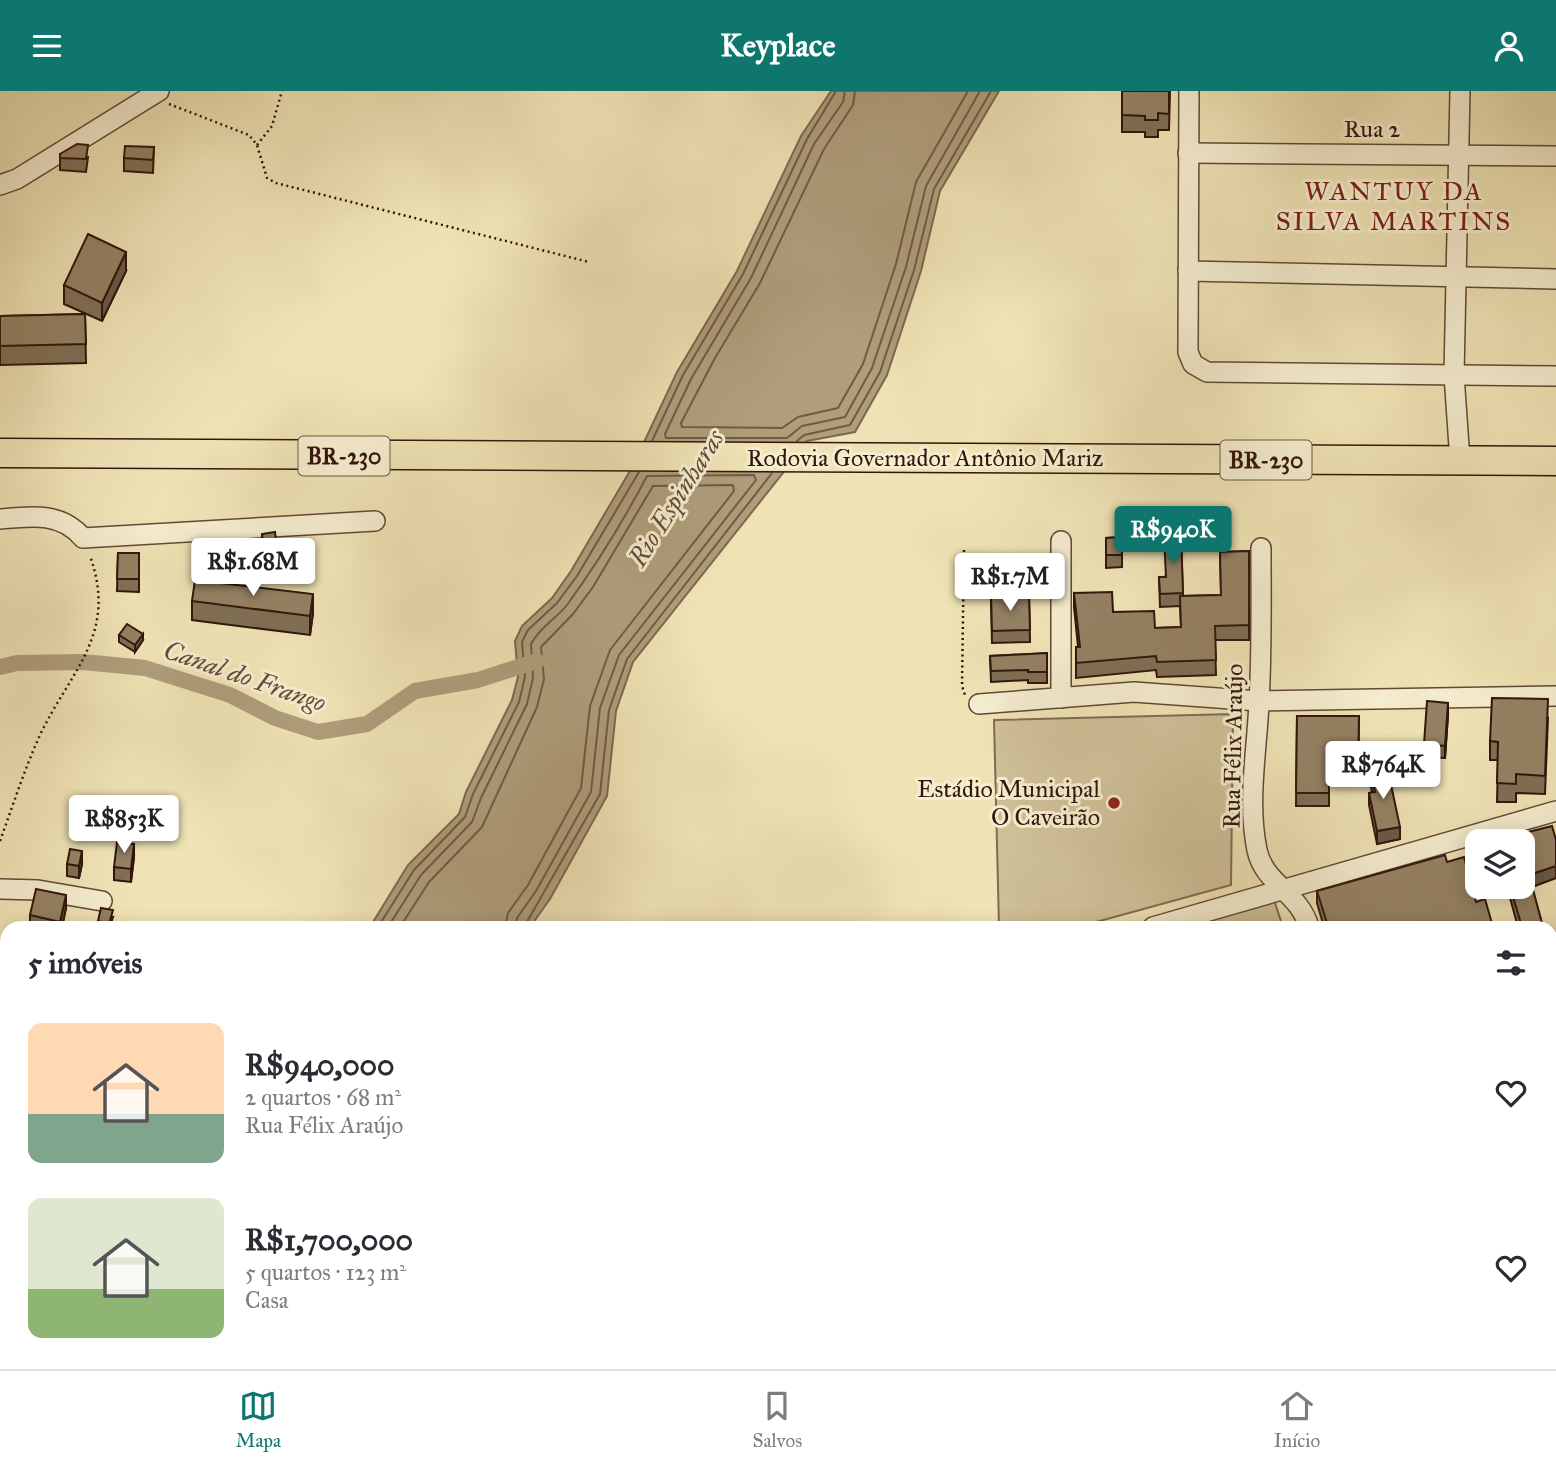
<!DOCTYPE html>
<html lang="pt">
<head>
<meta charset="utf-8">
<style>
	:root { --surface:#fff; --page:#f7f7f7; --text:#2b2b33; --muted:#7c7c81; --line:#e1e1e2; --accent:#0f766e }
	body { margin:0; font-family:"IM FELL Great Primer",serif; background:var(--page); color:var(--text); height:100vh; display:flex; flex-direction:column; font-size:26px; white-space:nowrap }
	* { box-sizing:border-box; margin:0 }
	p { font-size:23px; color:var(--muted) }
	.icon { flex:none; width:38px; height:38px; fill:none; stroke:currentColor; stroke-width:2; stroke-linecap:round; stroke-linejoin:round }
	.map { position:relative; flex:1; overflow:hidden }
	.side { position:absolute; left:0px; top:830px; width:1558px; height:450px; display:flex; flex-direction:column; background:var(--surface); border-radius:21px 21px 0 0; box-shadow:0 4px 18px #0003 }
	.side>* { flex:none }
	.buttons { position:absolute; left:1465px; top:738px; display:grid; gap:14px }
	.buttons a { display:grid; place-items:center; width:70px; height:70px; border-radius:14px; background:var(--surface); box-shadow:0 4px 18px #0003; font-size:35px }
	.price { position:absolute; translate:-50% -60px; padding:0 16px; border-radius:7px; background:#fff; color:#222; font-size:23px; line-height:46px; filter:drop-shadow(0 2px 4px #0008) }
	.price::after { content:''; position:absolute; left:50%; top:42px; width:21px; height:16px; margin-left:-10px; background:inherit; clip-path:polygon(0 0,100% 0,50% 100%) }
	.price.selected { background:var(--accent); color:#fff }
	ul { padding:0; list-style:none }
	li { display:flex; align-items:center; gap:21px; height:175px; padding:0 28px }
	li span { display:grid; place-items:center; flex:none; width:196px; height:140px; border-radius:14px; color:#555 }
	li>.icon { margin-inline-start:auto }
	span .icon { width:84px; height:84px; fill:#fffc; stroke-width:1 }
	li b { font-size:30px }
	h2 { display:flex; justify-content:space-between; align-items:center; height:84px; padding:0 28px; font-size:30px }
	header { display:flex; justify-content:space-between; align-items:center; height:91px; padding:0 28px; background:var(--accent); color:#fff; font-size:32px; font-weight:700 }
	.menu { display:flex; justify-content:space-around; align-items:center; height:98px; border-top:2px solid var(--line); background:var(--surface); font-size:19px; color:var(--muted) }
	.menu a { display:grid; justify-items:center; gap:4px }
	.menu .selected { color:var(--accent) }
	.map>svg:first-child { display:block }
</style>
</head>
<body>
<header><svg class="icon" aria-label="menu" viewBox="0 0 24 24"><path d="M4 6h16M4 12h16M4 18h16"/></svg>Keyplace<svg class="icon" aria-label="person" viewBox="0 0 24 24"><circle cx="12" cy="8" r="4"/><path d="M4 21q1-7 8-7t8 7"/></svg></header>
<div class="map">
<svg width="1556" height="1278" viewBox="0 0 1556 1278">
	<rect width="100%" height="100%" fill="#efe3b5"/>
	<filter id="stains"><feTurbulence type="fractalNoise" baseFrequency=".00286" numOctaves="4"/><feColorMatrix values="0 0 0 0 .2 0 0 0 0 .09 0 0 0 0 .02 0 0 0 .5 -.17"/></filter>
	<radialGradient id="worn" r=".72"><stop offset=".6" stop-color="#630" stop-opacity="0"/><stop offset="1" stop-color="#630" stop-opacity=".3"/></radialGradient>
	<!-- green -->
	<g fill="#cfc098" stroke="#806b52" stroke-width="2">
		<polygon points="1233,623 1231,794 1078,836 999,836 994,629"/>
		<polygon points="1274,809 1283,836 1183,836"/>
	</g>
	<!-- water -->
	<g fill="#af9d7b" stroke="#7d674e" stroke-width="2">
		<polygon points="831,0 999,0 940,100 921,180 887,284 855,341 807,350 796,363 638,364 677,281 737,180 801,45"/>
		<polygon points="637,368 794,368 633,571 616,620 607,705 550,808 530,836 370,836 408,774 459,723 466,701 512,609 518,586 515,550 522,535 552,507 571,480"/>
		<polygon points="211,1272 295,1272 296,1278 211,1278"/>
	</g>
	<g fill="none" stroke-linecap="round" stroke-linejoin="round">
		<!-- shore -->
		<g stroke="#705a43" stroke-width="2">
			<polyline points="845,0 843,11 814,53 751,187 691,288 665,343 666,347 787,347 802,335 845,326 872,277 906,176 926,95 980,0"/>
			<polyline points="855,0 853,14 824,58 760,192 715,267 681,332 682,336 782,337 798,326 838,317 863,273 896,173 916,91 968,0"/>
			<polyline points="652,350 683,284 743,183 807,48 836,0"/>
			<polyline points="797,350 804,344 850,334 880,281 914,179 934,98 991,0"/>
			<polyline points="378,836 414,779 465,726 473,703 519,611 525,586 522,551 528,539 557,512 577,485 639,381"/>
			<path d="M 388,836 L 421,784 L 472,731 L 481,707 L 527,613 L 533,587 L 531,553 C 540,536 556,528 567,514 C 596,474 624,429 647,385 L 754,384 L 756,389 L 619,564 L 600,617 L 591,701 L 536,800 L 517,827 L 516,836"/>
			<polyline points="400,836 429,791 482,736 537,616 544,588 541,556 573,523 593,496 653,395 733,394 734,400 610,559 590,615 581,697 528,794 508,822 505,836"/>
			<polyline points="524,836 600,703 609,619 627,568 772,382"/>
		</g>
		<!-- canal -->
		<polyline stroke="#af9d7b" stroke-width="16" points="0,576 17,572 83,571 145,577 230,604 275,627 318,641 367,633 415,600 478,589 537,570"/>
		<!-- minor casing -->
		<g stroke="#614936" stroke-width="22">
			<g id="minor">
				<polyline points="1189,0 1188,261 1193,273 1207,281 1556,285"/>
				<polyline points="1460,0 1454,284 1460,370"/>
				<polyline points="1188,62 1556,65"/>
				<polyline points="0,94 17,88 159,0"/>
				<polyline points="1188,180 1556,188"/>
				<path d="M 0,428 C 32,425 61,421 83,447 L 375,430"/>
				<polyline points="1061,450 1061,607"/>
				<path d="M 1261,457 C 1261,508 1262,560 1259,611 C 1257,660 1247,710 1257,759 C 1264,793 1299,801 1309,836"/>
				<polyline points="979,613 1134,601 1259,610 1556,605"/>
				<polyline points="0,798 38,799 102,810"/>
				<polyline points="1153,836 1556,720"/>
				<polyline points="1550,880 1556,878"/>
				<polyline points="0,1137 7,1139"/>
				<polyline points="1550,1193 1556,1191"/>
				<polyline points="1019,1272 1020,1278"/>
				<polyline points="1250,1272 1252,1278"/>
				<polyline points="1446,1272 1448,1278"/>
				<polyline points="1535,1272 1537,1278"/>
				<polyline points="1270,1278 1289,1272"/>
			</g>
		</g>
		<!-- highway casing -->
		<g stroke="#32160b" stroke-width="31">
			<polyline id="highway" points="0,362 1556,370"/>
		</g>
		<!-- path -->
		<g stroke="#32160b" stroke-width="2.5" stroke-dasharray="2 3.5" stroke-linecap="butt">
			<polyline points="169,13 249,44 257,54 267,87 276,92 589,171"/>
			<polyline points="257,54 272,35 282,0"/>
			<polyline points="964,459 962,595 965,604"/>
			<path d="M 0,750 C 13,714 25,677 40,644 C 71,579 118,543 90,465"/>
			<polyline points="0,920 7,920"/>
		</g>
		<!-- minor -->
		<use href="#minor" stroke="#f5edcf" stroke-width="19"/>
		<!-- highway -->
		<use href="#highway" stroke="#efe3b5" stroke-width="28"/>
	</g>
	<!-- wall -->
	<g fill="#7f6f55" stroke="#32160b" stroke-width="2">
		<polygon points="1122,0 1170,0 1169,39 1158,39 1158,46 1145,46 1145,41 1122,41"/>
		<polygon points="154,56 153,82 124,80 124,67"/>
		<polygon points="60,63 88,66 86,81 60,79"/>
		<polygon points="126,180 102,230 64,213 64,194"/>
		<polygon points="85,223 86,272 0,274 0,225"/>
		<polygon points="262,443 279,474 279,484 253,487 251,463 256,462 256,452 262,451"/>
		<polygon points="1181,444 1183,505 1221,504 1220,461 1249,460 1249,549 1215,549 1216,584 1157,586 1156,579 1076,587 1076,556 1078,556 1074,516 1074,502 1113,521 1155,537 1181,536 1180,515 1160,516 1159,486 1165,486"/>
		<polygon points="1122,446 1122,476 1106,477 1106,447"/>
		<polygon points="118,462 139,462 139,501 117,500"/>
		<polygon points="1029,504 1030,551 992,552 991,505"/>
		<polygon points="192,510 313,522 310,544 192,529"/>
		<polygon points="119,544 143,549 135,561 119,551"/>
		<polygon points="1047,562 1047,592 1028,592 1028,589 991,591 990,565"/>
		<polygon points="1448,624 1445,667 1424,666 1424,653"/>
		<polygon points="1297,625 1359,625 1358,691 1329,690 1329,715 1296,715"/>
		<polygon points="1548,627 1545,703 1516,702 1516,711 1497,711 1498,669 1490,669 1490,650"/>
		<polygon points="1370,679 1400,748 1377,753 1369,714 1369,702 1372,701 1370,691"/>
		<polygon points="1556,749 1556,787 1532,796 1543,836 1518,836 1507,796 1522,796"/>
		<polygon points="134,766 131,791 114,789 114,776"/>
		<polygon points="1447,771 1493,836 1324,836 1317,812 1317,800"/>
		<polygon points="67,773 82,773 79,787 67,785"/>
		<polygon points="66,817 62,836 30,836 30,824"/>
		<polygon points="113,826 110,836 98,836 98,830"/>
		<polygon points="7,854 7,892 0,891 0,871"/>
		<polygon points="1556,878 1556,1019 1555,1019 1551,1004 1550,879"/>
		<polygon points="0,1081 7,1083 7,1124 0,1122"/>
		<polygon points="1040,1272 1207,1272 1188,1278 1041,1278"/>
		<polygon points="1471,1272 1528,1272 1534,1278 1556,1278 1473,1278"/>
	</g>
	<!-- shaded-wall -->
	<g fill="#685a45" stroke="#32160b" stroke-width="2">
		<polygon points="126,161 126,180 102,230 102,212"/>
		<polygon points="313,503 313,522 310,544 310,525"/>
		<polygon points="143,543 143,549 135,561 135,554"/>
		<polygon points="1448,612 1448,624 1445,667 1445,655"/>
		<polygon points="1400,736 1400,748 1377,753 1377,740"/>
		<polygon points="134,753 134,766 131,791 131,778"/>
		<polygon points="82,760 82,773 79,787 79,775"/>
		<polygon points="1556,775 1556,787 1529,797 1529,784"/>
		<polygon points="66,804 66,817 62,836 60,836 60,831"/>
		<polygon points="1333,831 1333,836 1327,836 1327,832"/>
		<polygon points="1556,1006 1556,1019 1555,1019 1555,1007"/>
		<polygon points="7,1155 7,1167 0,1205 0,1192"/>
		<polygon points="1556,1160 1556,1173 1550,1174 1550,1162"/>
		<polygon points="1166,1272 1207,1272 1188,1278 1147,1278"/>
	</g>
	<!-- building -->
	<g fill="#948163" stroke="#32160b" stroke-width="2">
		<polygon points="1122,0 1169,0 1169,23 1158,22 1158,29 1145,29 1145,25 1122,24"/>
		<polygon points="77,53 88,54 86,68 60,67 60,63"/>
		<polygon points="125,55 154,56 153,69 124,67"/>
		<polygon points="88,143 126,161 102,212 64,194"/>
		<polygon points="85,223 86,253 0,255 0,225"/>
		<polygon points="275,441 279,474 253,478 251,463 257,462 256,452 263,451 262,443"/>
		<polygon points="1164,444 1181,444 1183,502 1160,503 1159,486 1166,486"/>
		<polygon points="1122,446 1122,464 1106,464 1106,447"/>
		<polygon points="1249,460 1249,534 1215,535 1216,569 1157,571 1156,565 1076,572 1076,556 1080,556 1074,502 1112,501 1113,521 1154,520 1155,537 1181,536 1180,505 1221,504 1220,461"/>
		<polygon points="118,462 139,462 139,488 117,488"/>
		<polygon points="195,489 313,503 310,525 192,510"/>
		<polygon points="1029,504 1030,539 992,540 991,505"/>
		<polygon points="127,533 143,543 135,554 119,544"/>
		<polygon points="1047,562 1047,581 1028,581 1028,579 991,580 990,565"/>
		<polygon points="1492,607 1548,608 1545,685 1516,683 1516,693 1497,692 1498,651 1490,650"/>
		<polygon points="1427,610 1448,612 1445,655 1424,653"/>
		<polygon points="1297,625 1359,625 1358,678 1329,678 1329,702 1296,702"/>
		<polygon points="1387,675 1400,736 1377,740 1369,702 1375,701 1370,679"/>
		<polygon points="1552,735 1556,749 1556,775 1529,784 1543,836 1522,836 1510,796 1522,796 1522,751 1497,751 1497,749"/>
		<polygon points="117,751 134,753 131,778 114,776"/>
		<polygon points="70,758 82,760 79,775 67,773"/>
		<polygon points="1445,764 1447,771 1464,766 1476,811 1485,808 1493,836 1335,836 1333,831 1327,832 1317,800"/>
		<polygon points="36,798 66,804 60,831 30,824"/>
		<polygon points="101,817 113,819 109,833 98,830"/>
		<polygon points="3,853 7,854 7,880 0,878 0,871"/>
		<polygon points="1556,878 1556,1006 1555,1007 1551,991 1554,990 1550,976 1550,879"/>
		<polygon points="1550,1056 1556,1056 1556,1160 1550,1162"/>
		<polygon points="0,1081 7,1083 7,1112 0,1110"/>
		<polygon points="0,1147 7,1149 7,1155 0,1192"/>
		<polygon points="1556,1191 1556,1278 1476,1278 1475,1272 1528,1272 1534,1278 1546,1274 1546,1272 1550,1272 1550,1193"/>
		<polygon points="13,1272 57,1272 56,1277 49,1276 49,1278 12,1278"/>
		<polygon points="1043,1272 1166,1272 1147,1278 1045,1278"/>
		<polygon points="1289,1272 1438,1272 1440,1278 1280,1278 1279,1276"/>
	</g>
	<!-- markers -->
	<circle fill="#8f2418" stroke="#f5edcf" stroke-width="2.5" cx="1114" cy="712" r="7"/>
	<g text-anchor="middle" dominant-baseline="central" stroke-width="6" stroke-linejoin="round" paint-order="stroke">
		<!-- shield labels -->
		<g fill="#f5edcf" stroke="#6c5646" stroke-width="2">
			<rect x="298.5" y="345.5" width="91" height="39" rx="5"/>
			<rect x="1220.5" y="349.5" width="91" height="39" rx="5"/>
		</g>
		<g font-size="23" font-weight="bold" fill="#32160b">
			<text x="344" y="365">BR-230</text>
			<text x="1266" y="369">BR-230</text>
		</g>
		<!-- street labels -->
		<g font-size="24" fill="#32160b" stroke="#f5edcf">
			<text x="1372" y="38">Rua 2</text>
			<text x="925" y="367">Rodovia Governador Antônio Mariz</text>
			<text transform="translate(1233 655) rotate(-89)">Rua Félix Araújo</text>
		</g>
		<!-- poi labels -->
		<g font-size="24" fill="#32160b" stroke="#f5edcf" text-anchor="end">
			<text x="1100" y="698">Estádio Municipal<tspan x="1100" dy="28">O Caveirão</tspan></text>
		</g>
		<!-- neighbourhood labels -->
		<g font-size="26" letter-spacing="2" fill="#7a1f14" stroke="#f5edcf">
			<text x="1394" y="100">WANTUY DA<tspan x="1394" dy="30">SILVA MARTINS</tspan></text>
		</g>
		<!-- water labels -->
		<g font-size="26" font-style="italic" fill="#644c38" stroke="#f5edcf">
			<text transform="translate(676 407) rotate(-58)">Rio Espinharas</text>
			<text transform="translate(245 585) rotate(19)">Canal do Frango</text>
		</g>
	</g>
	<rect width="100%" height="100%" filter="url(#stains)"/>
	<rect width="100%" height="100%" fill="url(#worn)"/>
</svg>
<div class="buttons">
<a><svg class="icon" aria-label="layers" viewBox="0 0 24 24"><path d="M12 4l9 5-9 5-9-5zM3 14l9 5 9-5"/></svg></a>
</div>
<b class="price selected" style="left:1173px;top:475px">R$940K</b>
<b class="price" style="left:253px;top:507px">R$1.68M</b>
<b class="price" style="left:1010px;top:522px">R$1.7M</b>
<b class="price" style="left:1383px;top:710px">R$764K</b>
<b class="price" style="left:124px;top:764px">R$853K</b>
<section class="side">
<h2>5 imóveis<svg class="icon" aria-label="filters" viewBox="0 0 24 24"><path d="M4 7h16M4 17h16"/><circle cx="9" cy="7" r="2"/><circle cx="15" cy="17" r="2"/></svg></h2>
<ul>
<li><span style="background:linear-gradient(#ffd9b3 65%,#7fa58c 0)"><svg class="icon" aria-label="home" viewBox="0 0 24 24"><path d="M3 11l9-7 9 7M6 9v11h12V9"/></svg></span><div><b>R$940,000</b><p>2 quartos · 68 m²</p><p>Rua Félix Araújo</p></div><svg class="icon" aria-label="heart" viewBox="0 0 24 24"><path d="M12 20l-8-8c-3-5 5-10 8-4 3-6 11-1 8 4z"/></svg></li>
<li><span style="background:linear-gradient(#dfe7d0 65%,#8fb573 0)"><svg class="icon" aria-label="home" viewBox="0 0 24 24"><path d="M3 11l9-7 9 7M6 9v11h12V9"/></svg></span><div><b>R$1,700,000</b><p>5 quartos · 123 m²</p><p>Casa</p></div><svg class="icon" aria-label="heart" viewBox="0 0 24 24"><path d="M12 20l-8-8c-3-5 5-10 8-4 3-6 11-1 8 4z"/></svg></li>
</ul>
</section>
</div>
<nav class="menu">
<a class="selected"><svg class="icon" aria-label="map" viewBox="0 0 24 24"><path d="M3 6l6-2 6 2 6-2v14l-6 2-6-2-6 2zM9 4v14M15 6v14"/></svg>Mapa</a>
<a><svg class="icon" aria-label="saved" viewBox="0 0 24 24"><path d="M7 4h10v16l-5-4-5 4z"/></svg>Salvos</a>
<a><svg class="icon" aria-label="home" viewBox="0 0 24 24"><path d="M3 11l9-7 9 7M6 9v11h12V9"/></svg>Início</a>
</nav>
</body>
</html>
